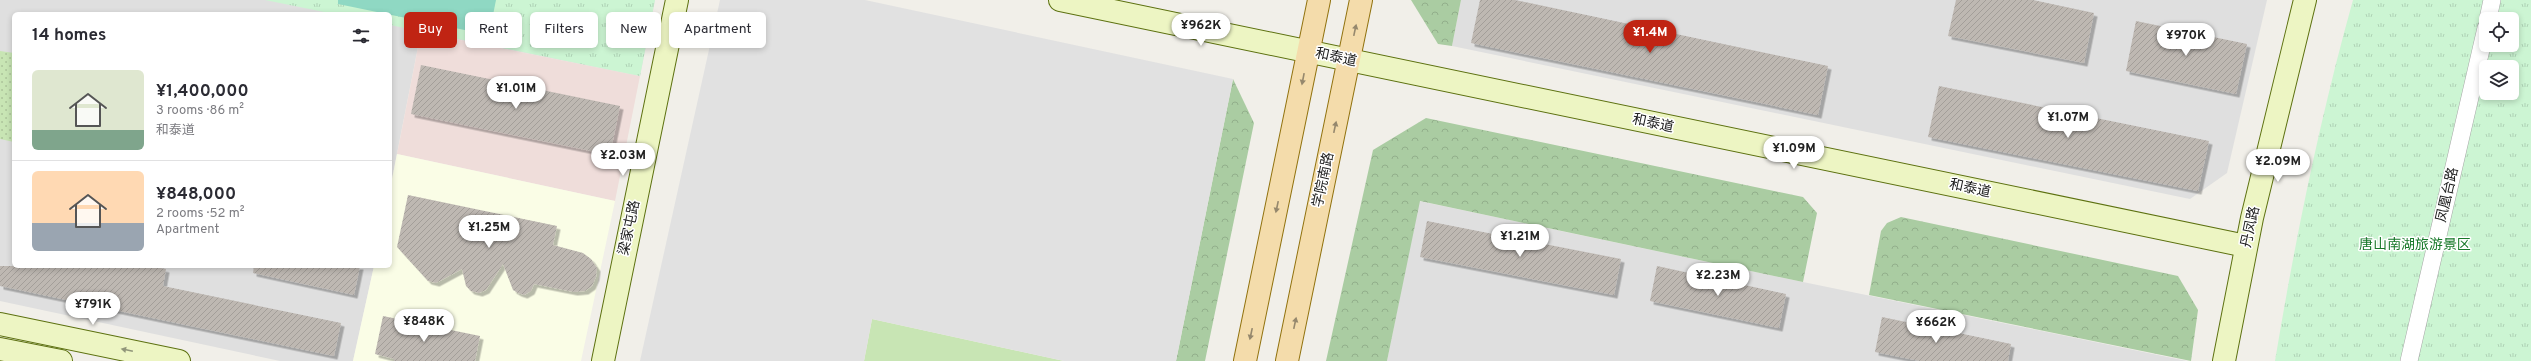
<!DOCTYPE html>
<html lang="en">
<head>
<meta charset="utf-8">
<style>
	:root { --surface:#fff; --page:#f7f7f7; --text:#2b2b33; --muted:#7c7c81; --line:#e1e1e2; --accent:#c02413 }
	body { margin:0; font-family:Overpass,"Noto Sans SC",sans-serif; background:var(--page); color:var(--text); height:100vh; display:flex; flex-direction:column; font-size:15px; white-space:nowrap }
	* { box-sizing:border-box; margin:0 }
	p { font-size:13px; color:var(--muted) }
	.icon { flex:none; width:22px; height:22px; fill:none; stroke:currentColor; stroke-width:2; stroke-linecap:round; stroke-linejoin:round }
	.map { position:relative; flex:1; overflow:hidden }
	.side { position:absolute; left:12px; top:12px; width:380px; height:256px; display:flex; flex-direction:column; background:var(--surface); border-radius:6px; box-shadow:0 2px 6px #0003 }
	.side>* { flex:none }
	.top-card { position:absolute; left:404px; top:12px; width:380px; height:36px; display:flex; gap:8px }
	.buttons { position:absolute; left:2479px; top:12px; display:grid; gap:8px }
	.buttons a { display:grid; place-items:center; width:40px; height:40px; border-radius:6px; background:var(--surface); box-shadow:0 2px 6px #0003; font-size:20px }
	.price { position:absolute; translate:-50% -34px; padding:0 9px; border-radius:14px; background:#fff; color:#222; font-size:13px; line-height:26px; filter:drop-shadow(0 1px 2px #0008) }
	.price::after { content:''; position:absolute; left:50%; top:24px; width:12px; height:9px; margin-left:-6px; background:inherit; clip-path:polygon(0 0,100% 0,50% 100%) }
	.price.on { background:var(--accent); color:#fff }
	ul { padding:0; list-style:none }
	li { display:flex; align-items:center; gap:12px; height:100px; padding:0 20px }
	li+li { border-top:1px solid var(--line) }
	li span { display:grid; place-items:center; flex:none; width:112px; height:80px; border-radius:6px; color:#555 }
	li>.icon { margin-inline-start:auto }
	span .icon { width:48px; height:48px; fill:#fffc; stroke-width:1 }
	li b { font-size:17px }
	h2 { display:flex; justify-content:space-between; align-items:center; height:48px; padding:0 20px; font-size:17px }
	.chip { padding:0 14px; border-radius:6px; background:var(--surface); box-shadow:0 2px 6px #0003; font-size:14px; line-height:36px }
	.chip.on { background:var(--accent); color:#fff }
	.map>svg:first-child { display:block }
</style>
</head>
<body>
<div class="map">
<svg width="2531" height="361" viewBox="0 0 2531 361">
	<defs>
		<pattern id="forest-crowns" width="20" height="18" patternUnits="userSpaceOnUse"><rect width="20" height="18" fill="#aacca2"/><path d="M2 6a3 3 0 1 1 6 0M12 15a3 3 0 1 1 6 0" fill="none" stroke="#92af8b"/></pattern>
		<pattern id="park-tufts" width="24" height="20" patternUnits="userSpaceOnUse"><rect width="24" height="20" fill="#ccf5d3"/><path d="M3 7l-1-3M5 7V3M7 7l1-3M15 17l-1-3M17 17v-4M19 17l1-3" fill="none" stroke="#afd2b5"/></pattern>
		<pattern id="garden-dots" width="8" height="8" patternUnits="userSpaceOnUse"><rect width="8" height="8" fill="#c8e5b4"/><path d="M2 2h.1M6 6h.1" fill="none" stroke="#acc49a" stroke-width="1.8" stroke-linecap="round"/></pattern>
		<pattern id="building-hatch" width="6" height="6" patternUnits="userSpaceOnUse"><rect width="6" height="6" fill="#beb8b2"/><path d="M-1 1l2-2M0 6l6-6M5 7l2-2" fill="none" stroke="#a39e99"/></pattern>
		<filter id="shadow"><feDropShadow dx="3.5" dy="3.5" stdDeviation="0" flood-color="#0004"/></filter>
	</defs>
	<rect width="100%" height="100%" fill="#f1efe9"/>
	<!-- residential -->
	<g fill="#dfdfdf">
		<polygon points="0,0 655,0 640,76 421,32 390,189 390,14 14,14 14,266 374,266 353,361 280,361 0,301"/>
		<polygon points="1461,0 2267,0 2227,173 2190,199 1452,46"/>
		<polygon points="1419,201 1803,282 2187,361 1387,361"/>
	</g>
	<!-- commercial -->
	<polygon fill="#efddda" points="421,32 640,76 615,201 397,154"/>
	<!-- education -->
	<polygon fill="#fafde6" points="397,154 615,201 581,361 353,361 374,266 390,266 390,189"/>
	<!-- grass -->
	<polygon fill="#c8e5b4" points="872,319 1064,361 864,361"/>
	<!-- forest -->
	<g fill="url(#forest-crowns)">
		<polygon points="1411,0 1461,0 1452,46 1438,44"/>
		<polygon points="1233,79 1254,123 1205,361 1176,361"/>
		<polygon points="1426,118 1803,197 1817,213 1803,282 1420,201 1387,361 1326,361 1373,150"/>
		<polygon points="1901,217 2178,276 2198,310 2191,361 1869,295 1881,231 1887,223"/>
	</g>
	<!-- park -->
	<g fill="url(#park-tufts)" fill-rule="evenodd">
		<polygon points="265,0 655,0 640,76 390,25 390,14 334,14"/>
		<path d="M 2353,0 L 2531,0 L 2531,361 L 2275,361 C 2295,240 2320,118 2353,0 ZM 2486,19 L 2512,19 L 2512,45 L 2486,45 ZM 2486,67 L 2512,67 L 2512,93 L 2486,93 Z"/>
	</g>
	<!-- garden -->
	<polygon fill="url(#garden-dots)" points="0,51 14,53 14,142 0,139"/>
	<!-- pitch -->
	<polygon fill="#8fd8c3" points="338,0 496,0 489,35 338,4"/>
	<!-- parking -->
	<polygon fill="#e1e1e1" points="720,0 865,0 1233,79 1176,361 1064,361 872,319 864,361 640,361"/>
	<!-- building -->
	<g fill="url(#building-hatch)" filter="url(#shadow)">
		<polygon points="1480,0 1515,0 1828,66 1818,115 1471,43"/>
		<polygon points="1956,0 2033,0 2094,13 2084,63 1948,36"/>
		<polygon points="2136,21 2247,44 2236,94 2126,71"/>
		<polygon points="421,65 620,106 610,155 411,114"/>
		<polygon points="1939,86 2209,141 2198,191 1928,137"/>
		<polygon points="408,195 557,226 553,245 583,253 591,259 597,268 596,277 592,286 585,291 574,292 534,284 531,291 524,295 518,293 513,290 503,264 486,290 479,293 471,291 466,286 462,269 436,283 428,281 397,247"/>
		<polygon points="1427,221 1621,259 1614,295 1420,257"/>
		<polygon points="0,266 151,266 166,269 163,286 341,323 334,356 0,286"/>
		<polygon points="254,266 360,266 354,295 253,273"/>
		<polygon points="1657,266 1786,294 1779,328 1650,301"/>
		<polygon points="383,316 480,336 475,361 394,361 394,359 375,354"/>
		<polygon points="1882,317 2011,344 2008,361 1920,361 1875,352"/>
	</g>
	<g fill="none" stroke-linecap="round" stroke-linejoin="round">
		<!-- street casing -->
		<g stroke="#a5a5a5" stroke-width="18">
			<g id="street">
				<polyline points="2488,19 2492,0"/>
				<polyline points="2409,361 2486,28"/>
			</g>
		</g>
		<!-- secondary casing -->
		<g stroke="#5d7110" stroke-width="24">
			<g id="secondary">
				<polyline points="1060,0 2246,246"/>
				<polyline points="0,324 179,361"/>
				<polyline points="0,349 61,361"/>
				<polyline points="603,361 677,0"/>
				<polyline points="2224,361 2252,218 2305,0"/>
			</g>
		</g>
		<!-- primary casing -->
		<g stroke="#91720e" stroke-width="24">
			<g id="primary">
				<polyline points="1245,361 1319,0"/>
				<polyline points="1287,361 1361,0"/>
			</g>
		</g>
		<!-- street -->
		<use href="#street" stroke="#fff" stroke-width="17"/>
		<!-- secondary -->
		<use href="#secondary" stroke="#edf5c3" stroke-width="22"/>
		<!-- primary -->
		<use href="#primary" stroke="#f4dcab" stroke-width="22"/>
	</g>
	<!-- one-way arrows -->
	<defs><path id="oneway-solid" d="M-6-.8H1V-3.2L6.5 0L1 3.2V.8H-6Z"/></defs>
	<g fill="#95886d">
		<use href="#oneway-solid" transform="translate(1355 30) rotate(-78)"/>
		<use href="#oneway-solid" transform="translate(1303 79) rotate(101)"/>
		<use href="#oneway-solid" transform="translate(1335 127) rotate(-78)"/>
		<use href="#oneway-solid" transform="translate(1277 207) rotate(102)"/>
		<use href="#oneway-solid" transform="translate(1295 323) rotate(-78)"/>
		<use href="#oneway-solid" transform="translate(1251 334) rotate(102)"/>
	</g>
	<use fill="#91967a" href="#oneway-solid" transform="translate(127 350) rotate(-168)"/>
	<g text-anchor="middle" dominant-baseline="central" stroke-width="3" stroke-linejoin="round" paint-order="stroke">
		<!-- street labels -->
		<g font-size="14" fill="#212121" stroke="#fff">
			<text transform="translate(1336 58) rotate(12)">和泰道</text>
			<text transform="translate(1653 124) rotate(12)">和泰道</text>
			<text transform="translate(1324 180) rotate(-78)">学院南路</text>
			<text transform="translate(1970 189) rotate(12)">和泰道</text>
			<text transform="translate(2448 195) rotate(-77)">凤凰台路</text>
			<text transform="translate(2251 227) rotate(-78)">丹凤路</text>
			<text transform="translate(630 228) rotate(-78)">梁家屯路</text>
		</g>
		<!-- park labels -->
		<g font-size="14" fill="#167828" stroke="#fff">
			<text x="2415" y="245">唐山南湖旅游景区</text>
		</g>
	</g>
</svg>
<div class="buttons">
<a><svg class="icon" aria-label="locate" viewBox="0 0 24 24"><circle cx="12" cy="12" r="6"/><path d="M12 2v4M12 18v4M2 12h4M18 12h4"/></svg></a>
<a><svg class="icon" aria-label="layers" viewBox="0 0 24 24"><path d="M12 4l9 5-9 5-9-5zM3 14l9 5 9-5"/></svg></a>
</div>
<b class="price" style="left:1201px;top:47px">¥962K</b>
<b class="price on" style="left:1650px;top:54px">¥1.4M</b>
<b class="price" style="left:2186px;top:57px">¥970K</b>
<b class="price" style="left:516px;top:110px">¥1.01M</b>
<b class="price" style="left:2068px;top:139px">¥1.07M</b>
<b class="price" style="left:1794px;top:170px">¥1.09M</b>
<b class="price" style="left:623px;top:177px">¥2.03M</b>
<b class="price" style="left:2278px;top:183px">¥2.09M</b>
<b class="price" style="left:489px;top:249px">¥1.25M</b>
<b class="price" style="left:1520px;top:258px">¥1.21M</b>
<b class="price" style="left:1718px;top:297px">¥2.23M</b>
<b class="price" style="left:93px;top:326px">¥791K</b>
<b class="price" style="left:424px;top:343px">¥848K</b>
<b class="price" style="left:1936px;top:344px">¥662K</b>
<div class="top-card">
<a class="chip on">Buy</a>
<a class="chip">Rent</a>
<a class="chip">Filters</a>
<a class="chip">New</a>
<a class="chip">Apartment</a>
</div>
<section class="side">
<h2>14 homes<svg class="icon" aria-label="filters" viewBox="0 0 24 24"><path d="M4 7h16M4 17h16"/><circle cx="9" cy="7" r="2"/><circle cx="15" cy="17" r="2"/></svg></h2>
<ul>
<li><span style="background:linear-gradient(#dfe7d0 75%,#7fa58c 0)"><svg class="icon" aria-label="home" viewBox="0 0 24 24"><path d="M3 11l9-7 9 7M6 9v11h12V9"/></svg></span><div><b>¥1,400,000</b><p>3 rooms · 86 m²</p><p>和泰道</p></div></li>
<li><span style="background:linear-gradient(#ffd9b3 65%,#9aa5b1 0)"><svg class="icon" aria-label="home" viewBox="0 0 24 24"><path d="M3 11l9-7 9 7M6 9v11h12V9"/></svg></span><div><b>¥848,000</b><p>2 rooms · 52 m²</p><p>Apartment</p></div></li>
</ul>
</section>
</div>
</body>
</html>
